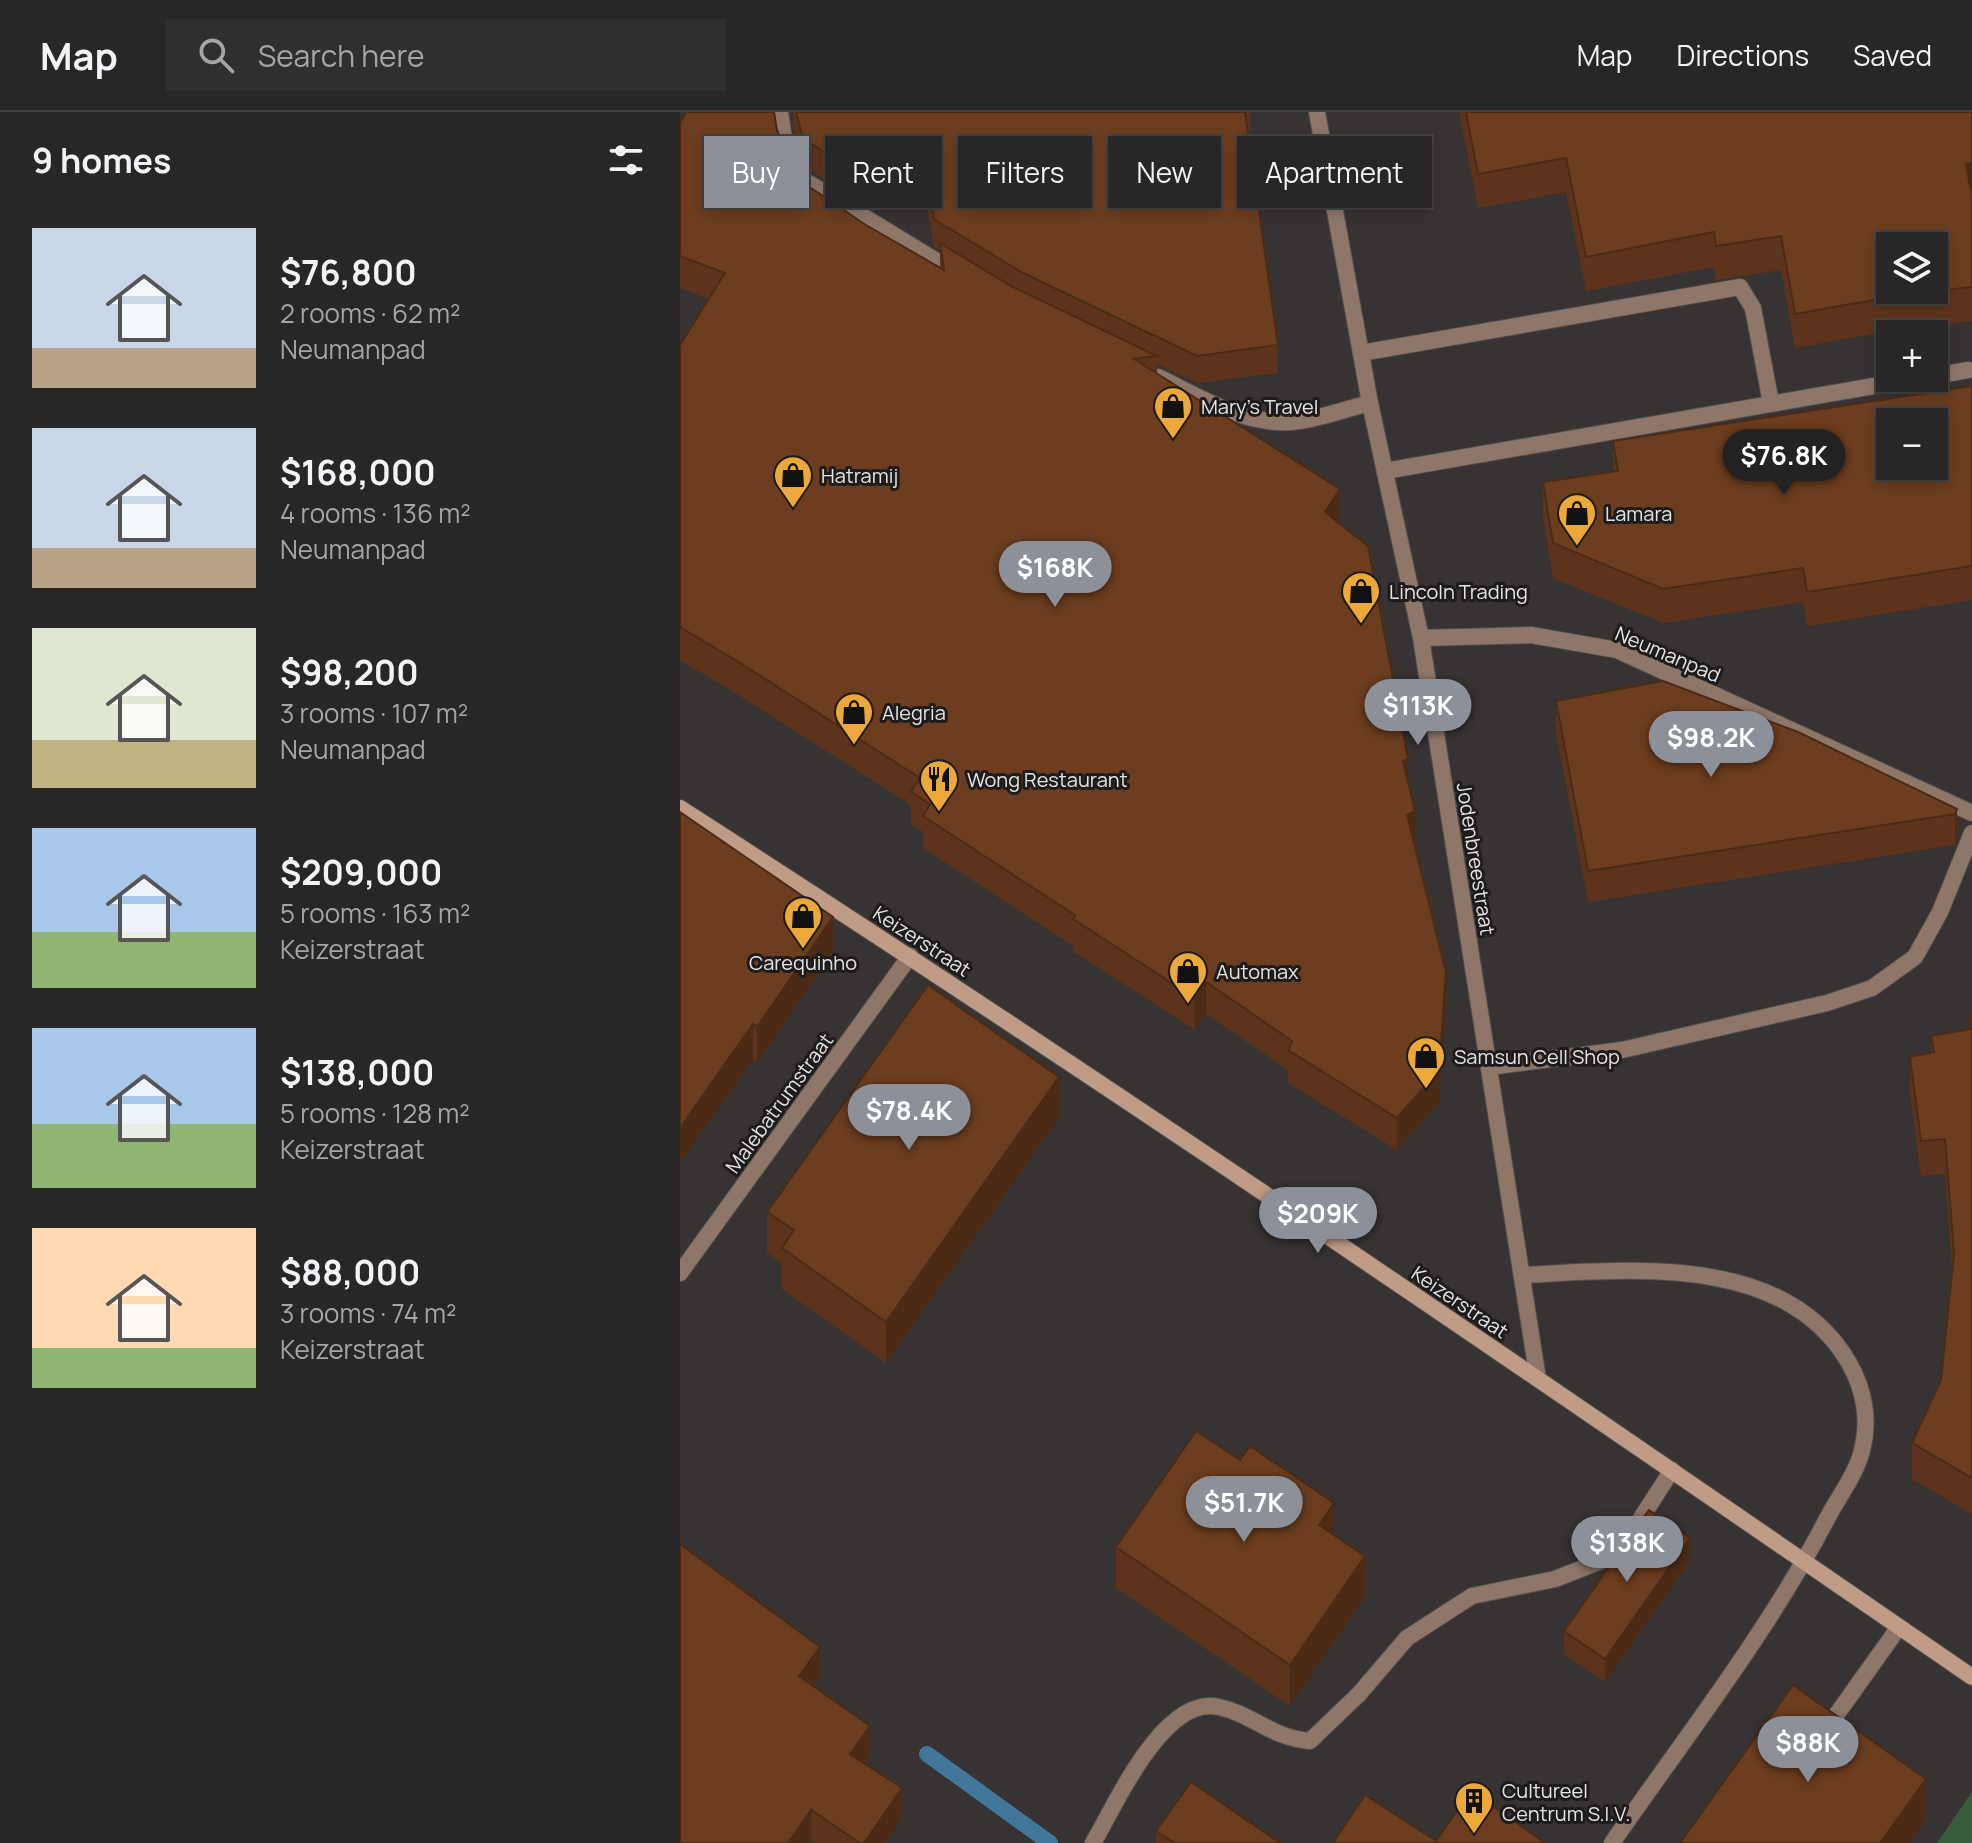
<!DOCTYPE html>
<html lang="en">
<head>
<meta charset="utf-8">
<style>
	:root { --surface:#282626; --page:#302e2e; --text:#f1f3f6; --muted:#a5a5a7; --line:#444343; --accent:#8c9099 }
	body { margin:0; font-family:Manrope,sans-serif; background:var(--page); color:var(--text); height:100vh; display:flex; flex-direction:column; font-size:30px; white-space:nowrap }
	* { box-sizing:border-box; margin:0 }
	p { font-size:26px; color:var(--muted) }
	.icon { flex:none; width:44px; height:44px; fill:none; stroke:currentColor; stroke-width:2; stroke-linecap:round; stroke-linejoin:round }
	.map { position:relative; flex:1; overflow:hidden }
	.panel { display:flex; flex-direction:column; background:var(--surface); width:680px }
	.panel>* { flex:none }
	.banner { position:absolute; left:24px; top:24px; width:760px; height:72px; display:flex; gap:16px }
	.buttons { position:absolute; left:1196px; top:120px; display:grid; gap:16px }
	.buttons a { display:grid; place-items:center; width:72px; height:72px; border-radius:0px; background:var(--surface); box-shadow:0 4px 12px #0003,0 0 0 2px var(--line); font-size:40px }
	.price { position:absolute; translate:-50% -68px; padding:0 18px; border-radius:28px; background:var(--accent); color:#fff; font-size:26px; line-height:52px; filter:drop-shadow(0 2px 4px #0008) }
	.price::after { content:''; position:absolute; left:50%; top:48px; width:24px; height:18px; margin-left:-12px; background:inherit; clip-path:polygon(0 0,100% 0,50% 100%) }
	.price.active { background:#222; color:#fff }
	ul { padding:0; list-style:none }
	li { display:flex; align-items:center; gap:24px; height:200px; padding:0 32px }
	li span { display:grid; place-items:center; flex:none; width:224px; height:160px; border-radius:0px; color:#555 }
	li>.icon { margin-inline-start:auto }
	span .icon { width:96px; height:96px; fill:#fffc; stroke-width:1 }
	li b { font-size:34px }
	h2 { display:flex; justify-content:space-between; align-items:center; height:96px; padding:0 32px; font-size:34px }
	.pill { padding:0 28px; border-radius:0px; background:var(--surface); box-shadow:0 4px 12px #0003,0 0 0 2px var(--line); font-size:28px; line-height:72px }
	.pill.active { background:var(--accent); color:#fff }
	header { display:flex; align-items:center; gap:48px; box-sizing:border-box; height:112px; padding:0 40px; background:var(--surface); border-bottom:2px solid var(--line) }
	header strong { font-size:38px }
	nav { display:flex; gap:44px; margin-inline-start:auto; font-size:28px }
	.search { width:560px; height:72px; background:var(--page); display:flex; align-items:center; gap:20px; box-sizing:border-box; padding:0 28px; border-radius:0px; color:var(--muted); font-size:30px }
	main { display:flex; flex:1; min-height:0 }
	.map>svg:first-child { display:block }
</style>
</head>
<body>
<header>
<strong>Map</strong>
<div class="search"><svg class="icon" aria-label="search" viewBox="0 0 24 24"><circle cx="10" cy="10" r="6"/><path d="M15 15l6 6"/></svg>Search here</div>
<nav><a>Map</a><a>Directions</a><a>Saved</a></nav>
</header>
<main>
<section class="panel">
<h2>9 homes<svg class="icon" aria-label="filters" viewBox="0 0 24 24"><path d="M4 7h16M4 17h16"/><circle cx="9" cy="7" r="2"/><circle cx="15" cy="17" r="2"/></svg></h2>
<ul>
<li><span style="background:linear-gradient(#c9d6e8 75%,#b9a48a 0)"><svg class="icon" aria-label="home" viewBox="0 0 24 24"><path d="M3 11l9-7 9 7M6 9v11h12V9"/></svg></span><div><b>$76,800</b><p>2 rooms · 62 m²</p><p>Neumanpad</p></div></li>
<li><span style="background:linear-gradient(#c9d6e8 75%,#b9a48a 0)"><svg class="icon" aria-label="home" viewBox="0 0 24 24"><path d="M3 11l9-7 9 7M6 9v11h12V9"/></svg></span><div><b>$168,000</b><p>4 rooms · 136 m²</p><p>Neumanpad</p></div></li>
<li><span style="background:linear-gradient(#dfe7d0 70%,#c2b280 0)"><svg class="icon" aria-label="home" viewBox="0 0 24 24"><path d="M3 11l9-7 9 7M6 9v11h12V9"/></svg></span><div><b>$98,200</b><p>3 rooms · 107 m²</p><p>Neumanpad</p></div></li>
<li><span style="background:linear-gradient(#a9c7e8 65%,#8fb573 0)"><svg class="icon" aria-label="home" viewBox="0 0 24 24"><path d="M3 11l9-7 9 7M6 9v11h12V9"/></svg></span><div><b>$209,000</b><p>5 rooms · 163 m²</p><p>Keizerstraat</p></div></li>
<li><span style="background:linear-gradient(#a9c7e8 60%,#8fb573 0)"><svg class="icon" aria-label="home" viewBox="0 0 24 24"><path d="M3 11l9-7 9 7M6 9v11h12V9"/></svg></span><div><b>$138,000</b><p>5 rooms · 128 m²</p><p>Keizerstraat</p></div></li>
<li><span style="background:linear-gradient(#ffd9b3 75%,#8fb573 0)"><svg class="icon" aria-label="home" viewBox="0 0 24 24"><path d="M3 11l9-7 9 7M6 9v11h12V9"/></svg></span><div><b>$88,000</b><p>3 rooms · 74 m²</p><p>Keizerstraat</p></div></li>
</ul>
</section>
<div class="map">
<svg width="1292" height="1731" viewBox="0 0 1292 1731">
	<rect width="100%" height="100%" fill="#363332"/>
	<!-- green -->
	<polygon fill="#395d3a" points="1292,1680 1292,1731 1257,1731"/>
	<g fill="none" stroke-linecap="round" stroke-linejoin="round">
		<!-- stream -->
		<polyline stroke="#42779b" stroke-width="16" points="247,1642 370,1731"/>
		<!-- service casing -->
		<g stroke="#524f4e" stroke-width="18">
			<g id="service">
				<polyline points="681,241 1060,175 1073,196 1091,291"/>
				<polyline points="1254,264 1288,258"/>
				<polyline points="705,359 1240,266"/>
				<polyline points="809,955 942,938 1147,891 1192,876 1235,845 1260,800 1292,721"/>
				<path d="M 842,1163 C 949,1158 1105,1140 1169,1251 C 1184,1277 1190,1308 1182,1338 C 1177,1360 1160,1383 1149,1403 C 1089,1519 1006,1624 932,1731"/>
				<polyline points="1147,1616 1219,1515"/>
				<path d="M 413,1731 C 436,1692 484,1582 539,1595 C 573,1602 591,1626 630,1629 L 679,1582 L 727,1526 L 792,1484 L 875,1467 L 921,1449 L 956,1414 L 992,1358"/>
			</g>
		</g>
		<!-- minor casing -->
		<g stroke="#524f4e" stroke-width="18">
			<g id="minor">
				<polyline points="100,0 107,46 114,62 276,161"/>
				<polyline points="637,0 690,291 741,526 858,1267"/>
				<path d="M 478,265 C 520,285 563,313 611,310 C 637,308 665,297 690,291"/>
				<polyline points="741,526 851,523 937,538 1292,701"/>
				<polyline points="0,1161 230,844"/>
			</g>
		</g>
		<!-- secondary casing -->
		<g stroke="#524f4e" stroke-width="18">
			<path id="secondary" d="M 0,696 C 437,977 865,1271 1292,1565"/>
		</g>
		<!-- service -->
		<use href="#service" stroke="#8e7669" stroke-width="16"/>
		<!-- minor -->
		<use href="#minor" stroke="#8e7669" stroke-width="16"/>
		<!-- secondary -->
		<use href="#secondary" stroke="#c09b85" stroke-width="16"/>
	</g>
	<!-- wall -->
	<g fill="#5d341b">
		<polygon points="113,0 570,0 570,23 568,23 598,233 598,261 517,271 477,252 477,261 660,409 659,411 728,673 735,731 766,893 759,990 717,1038 608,971 608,958 526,902 515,918 393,839 393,834 243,736 243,720 231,712 231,693 57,582 0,548 0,233 29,187 0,176 0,11 97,18 104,35 116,43 116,66 186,113 260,155 260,138 254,135 241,59 150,71 123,54 113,14"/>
		<polygon points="779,0 1292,0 1292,209 1221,217 1115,236 1101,158 1036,168 1034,155 906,179 886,80 798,96"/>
		<polygon points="1292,274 1292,488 1127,514 1123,490 983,511 873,466 863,405 863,370 933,359 933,329"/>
		<polygon points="876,589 1277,697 1277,729 1275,733 908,790 876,620"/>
		<polygon points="0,700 153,841 77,951 73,948"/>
		<polygon points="1289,906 1292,906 1292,1402 1232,1367 1232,1331 1261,1268 1272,1157 1265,1062 1241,1064 1230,981 1230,945 1251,941 1251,924 1289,917"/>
		<polygon points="379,1006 206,1251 102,1177 102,1151 87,1141 87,1100"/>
		<polygon points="654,1423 685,1485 610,1594 436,1476 436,1435"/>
		<polygon points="1010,1449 925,1570 884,1542 884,1519"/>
		<polygon points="140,1565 134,1574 190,1644 185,1652 222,1706 205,1731 136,1731 131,1728 0,1731"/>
		<polygon points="476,1719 600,1731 476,1731"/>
	</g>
	<!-- shaded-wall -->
	<g fill="#4c2b16">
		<polygon points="1292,51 1292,85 1286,52"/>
		<polygon points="660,377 660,409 645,432 645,400"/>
		<polygon points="728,647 728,679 723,649"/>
		<polygon points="1277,697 1277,729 1275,733 1275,702"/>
		<polygon points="735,699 735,731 727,703"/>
		<polygon points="153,805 153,841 77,951 77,915"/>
		<polygon points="766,860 766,893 759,990 717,1038 717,1006"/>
		<polygon points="526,870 526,902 515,918 515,886"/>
		<polygon points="73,912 73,948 0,1051 0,1016"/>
		<polygon points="379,965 379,1006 206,1251 206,1210"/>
		<polygon points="654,1391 654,1432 639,1413"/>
		<polygon points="1010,1426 1010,1449 925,1570 925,1547"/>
		<polygon points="685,1444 685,1485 610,1594 610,1553"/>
		<polygon points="140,1535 140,1565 119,1594 119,1564"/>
		<polygon points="190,1614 190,1644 170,1672 170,1642"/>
		<polygon points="1246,1667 1246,1708 1229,1731 1200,1731"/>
		<polygon points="222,1676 222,1706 205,1731 184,1731"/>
		<polygon points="131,1698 131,1728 129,1731 108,1731"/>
	</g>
	<!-- building -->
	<g fill="#6c3d1f" stroke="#4c2b16" stroke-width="2" fill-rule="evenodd">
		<polygon points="6,0 94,0 97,18 104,35 116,43 88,47 186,113 264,158 260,131 331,174 477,244 454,247 660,377 645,400 688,434 728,647 723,649 735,699 727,703 766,860 759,958 717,1006 608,938 612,929 526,870 515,886 393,807 395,803 243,704 250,692 231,680 240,666 57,549 0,515 0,233 45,161 0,144 0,11"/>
		<polygon points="116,0 565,0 598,233 517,244 341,160 254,107 241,31 150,43 123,27"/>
		<path d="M 786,0 L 1292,0 L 1292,51 L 1286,52 L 1292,84 L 1292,175 L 1221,183 L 1115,202 L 1101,124 L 1036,134 L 1034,120 L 906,145 L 886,46 L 798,62 ZM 1210,134 L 1254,134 L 1254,178 L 1210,178 Z"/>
		<path d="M 1292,274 L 1292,454 L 1127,480 L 1123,456 L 983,477 L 873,431 L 863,370 L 938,359 L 933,329 ZM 1210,310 L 1254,310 L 1254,354 L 1210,354 Z"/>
		<polygon points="983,569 1118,620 1277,697 1275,702 908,759 876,589"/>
		<polygon points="0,700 153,805 77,915 73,912 0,1016"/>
		<polygon points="248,873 379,965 206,1210 102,1136 114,1118 87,1100"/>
		<polygon points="1289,906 1292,906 1292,1366 1232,1331 1261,1268 1274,1142 1265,1027 1241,1029 1230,945 1254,940 1251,924 1291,917"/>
		<polygon points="516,1319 560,1348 570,1334 654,1391 639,1413 685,1444 610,1553 436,1435"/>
		<polygon points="969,1398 1010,1426 925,1547 884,1519"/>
		<polygon points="0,1432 140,1535 119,1564 190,1614 170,1642 222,1676 184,1731 180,1731 131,1698 108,1731 0,1731"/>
		<polygon points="1113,1573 1246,1667 1200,1731 1000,1731"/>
		<polygon points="511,1670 600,1731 495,1731 476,1719"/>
		<polygon points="791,1679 865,1731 653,1731 685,1683 756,1729"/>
	</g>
	<!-- icons -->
	<defs>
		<g id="shop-pin" transform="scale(2)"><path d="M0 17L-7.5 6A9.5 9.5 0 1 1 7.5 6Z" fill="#eca93a" stroke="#1d1b1b"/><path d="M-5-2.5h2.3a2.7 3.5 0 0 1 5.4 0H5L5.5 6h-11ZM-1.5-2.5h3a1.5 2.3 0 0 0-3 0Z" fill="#111"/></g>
		<g id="restaurant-pin" transform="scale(2)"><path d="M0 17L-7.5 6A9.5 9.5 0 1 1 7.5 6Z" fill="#eca93a" stroke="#1d1b1b"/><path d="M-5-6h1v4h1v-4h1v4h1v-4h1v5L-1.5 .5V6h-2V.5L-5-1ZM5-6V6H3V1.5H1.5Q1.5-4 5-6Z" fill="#111"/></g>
		<g id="building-pin" transform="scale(2)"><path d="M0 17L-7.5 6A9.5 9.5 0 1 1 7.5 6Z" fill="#eca93a" stroke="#1d1b1b"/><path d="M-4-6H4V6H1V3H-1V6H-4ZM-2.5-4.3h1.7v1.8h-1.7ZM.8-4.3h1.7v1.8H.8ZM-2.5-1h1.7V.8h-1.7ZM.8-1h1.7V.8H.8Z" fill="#111"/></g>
	</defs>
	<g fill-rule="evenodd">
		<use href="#shop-pin" x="493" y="294"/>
		<use href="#shop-pin" x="113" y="363"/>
		<use href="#shop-pin" x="897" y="401"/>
		<use href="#shop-pin" x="681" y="479"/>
		<use href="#shop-pin" x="174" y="600"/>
		<use href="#restaurant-pin" x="259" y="667"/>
		<use href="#shop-pin" x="123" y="804"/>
		<use href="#shop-pin" x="508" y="859"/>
		<use href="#shop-pin" x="746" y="944"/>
		<use href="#building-pin" x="794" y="1689"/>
	</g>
	<g text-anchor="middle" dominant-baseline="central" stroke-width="6" stroke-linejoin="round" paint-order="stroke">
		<!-- poi labels -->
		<g font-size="20" fill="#e6e4e3" stroke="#1d1b1b" text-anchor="start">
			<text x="521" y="294">Mary's Travel</text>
			<text x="141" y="363">Hatramij</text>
			<text x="925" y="401">Lamara</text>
			<text x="709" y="479">Lincoln Trading</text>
			<text x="202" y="600">Alegria</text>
			<text x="287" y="667">Wong Restaurant</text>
			<text x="123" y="850" text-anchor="middle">Carequinho</text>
			<text x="536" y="859">Automax</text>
			<text x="774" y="944">Samsun Cell Shop</text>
			<text x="822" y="1678">Cultureel<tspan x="822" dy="23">Centrum S.I.V.</tspan></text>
		</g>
		<!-- street labels -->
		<g font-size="20" fill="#e6e4e3" stroke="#1d1b1b">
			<text transform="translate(988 542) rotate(23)">Neumanpad</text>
			<text transform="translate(796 747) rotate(81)">Jodenbreestraat</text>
			<text transform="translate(242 829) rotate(33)">Keizerstraat</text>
			<text transform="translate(99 991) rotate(-54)">Malebatrumstraat</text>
			<text transform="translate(780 1190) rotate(34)">Keizerstraat</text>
		</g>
	</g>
</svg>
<div class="buttons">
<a><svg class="icon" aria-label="layers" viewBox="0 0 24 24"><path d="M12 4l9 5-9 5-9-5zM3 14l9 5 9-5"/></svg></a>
<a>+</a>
<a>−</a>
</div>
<b class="price active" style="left:1104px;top:385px">$76.8K</b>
<b class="price" style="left:375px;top:497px">$168K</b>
<b class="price" style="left:738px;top:635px">$113K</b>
<b class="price" style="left:1031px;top:667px">$98.2K</b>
<b class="price" style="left:229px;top:1040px">$78.4K</b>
<b class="price" style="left:638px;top:1143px">$209K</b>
<b class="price" style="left:564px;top:1432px">$51.7K</b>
<b class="price" style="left:947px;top:1472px">$138K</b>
<b class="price" style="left:1128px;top:1672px">$88K</b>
<div class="banner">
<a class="pill active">Buy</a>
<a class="pill">Rent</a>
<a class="pill">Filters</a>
<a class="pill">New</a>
<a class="pill">Apartment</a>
</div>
</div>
</main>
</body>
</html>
